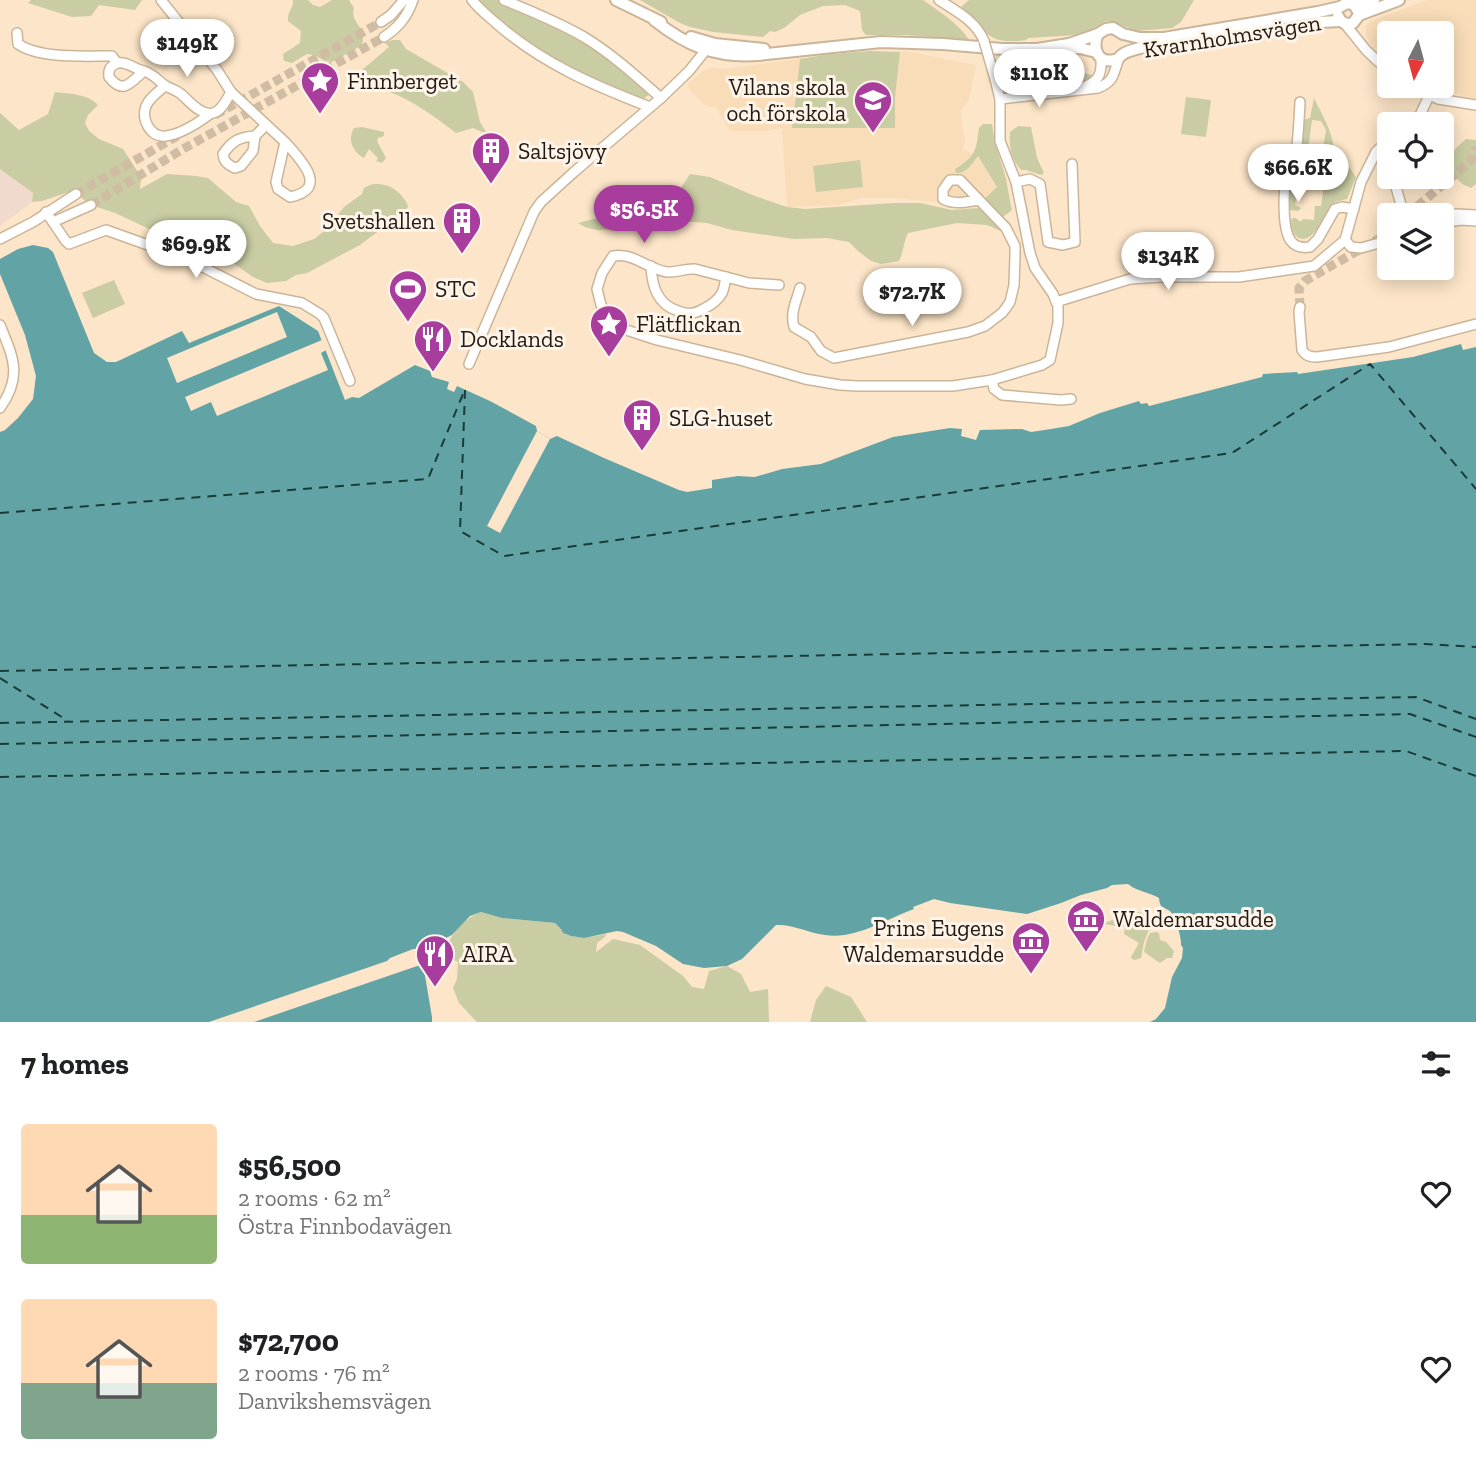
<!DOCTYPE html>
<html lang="en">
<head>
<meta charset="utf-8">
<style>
	:root { --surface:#fff; --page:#f6f6f6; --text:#202124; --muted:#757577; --accent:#a83d9e }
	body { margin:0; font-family:"Zilla Slab",serif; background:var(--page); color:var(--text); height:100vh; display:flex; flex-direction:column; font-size:26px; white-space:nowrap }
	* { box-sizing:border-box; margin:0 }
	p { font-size:23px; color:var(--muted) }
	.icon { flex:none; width:38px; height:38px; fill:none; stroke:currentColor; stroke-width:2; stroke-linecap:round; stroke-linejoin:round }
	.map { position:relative; height:1022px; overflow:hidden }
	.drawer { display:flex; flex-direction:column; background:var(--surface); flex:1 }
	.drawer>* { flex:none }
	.needle { width:46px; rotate:186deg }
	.controls { position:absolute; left:1377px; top:21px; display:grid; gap:14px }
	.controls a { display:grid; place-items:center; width:77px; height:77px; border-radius:7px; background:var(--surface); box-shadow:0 4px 18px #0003; font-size:35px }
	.price { position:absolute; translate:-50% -60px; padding:0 16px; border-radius:24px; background:#fff; color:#222; font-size:23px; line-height:46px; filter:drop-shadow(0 2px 4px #0008) }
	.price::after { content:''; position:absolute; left:50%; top:42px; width:21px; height:16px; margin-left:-10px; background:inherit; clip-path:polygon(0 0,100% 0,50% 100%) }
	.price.selected { background:var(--accent); color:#fff }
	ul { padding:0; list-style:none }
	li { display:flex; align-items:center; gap:21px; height:175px; padding:0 21px }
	li span { display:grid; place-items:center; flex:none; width:196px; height:140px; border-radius:7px; color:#555 }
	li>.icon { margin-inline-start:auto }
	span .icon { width:84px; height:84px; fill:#fffc; stroke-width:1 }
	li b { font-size:30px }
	h2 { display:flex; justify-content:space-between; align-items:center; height:84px; padding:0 21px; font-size:30px }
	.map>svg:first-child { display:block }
</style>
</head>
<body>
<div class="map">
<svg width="1476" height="1022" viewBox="0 0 1476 1022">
	<rect width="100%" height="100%" fill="#fce5c8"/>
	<!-- built -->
	<g fill="#f9ddb9">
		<polygon points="1427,0 1476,0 1476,98 1469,98 1428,86 1442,86 1442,33 1390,33 1389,64 1372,47 1366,35 1366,26 1371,21"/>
		<polygon points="905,51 976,65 969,100 961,111 962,127 965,139 963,150 977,155 997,187 980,202 967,205 895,198 863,198 839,205 787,207 782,128 768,131 730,131 716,107 709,107 704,104 693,94 687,85 701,72 711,68 724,69 800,59 792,128 894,128 895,97 900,52"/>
	</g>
	<!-- industrial -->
	<polygon fill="#f0dace" points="0,169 33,193 32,202 0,226"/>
	<!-- green -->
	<g fill="#cacca3">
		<polygon points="31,0 142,0 135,10 99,5 91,16 72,17 28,3"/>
		<path d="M 293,0 L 308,0 L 313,5 L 320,7 L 332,0 L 349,0 L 354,8 C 349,24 370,28 361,46 L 332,62 L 325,61 L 314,55 L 307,54 L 292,63 L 284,61 L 283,54 L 300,43 L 301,31 L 288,21 C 287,11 294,8 293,0 Z"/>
		<path d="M 477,0 L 500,0 L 538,16 L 606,54 L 651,93 L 642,100 C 579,75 525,49 477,0 Z"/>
		<path d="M 640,0 L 923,0 C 940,12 958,23 970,41 L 907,35 L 866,35 L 862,30 L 860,11 L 845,5 L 823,6 L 800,15 L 784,28 L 775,32 L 770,31 L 763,37 L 713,32 L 690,27 L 680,23 Z"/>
		<path d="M 969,0 L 1194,0 L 1181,22 L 1172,28 L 1136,31 L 1116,23 L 1106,21 L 1087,32 L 1076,35 L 1028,38 L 1026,40 C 984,46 989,30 961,7 Z"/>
		<path d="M 393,40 L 400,40 L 406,49 L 463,82 L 473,92 L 480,122 L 487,134 L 473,128 L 456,133 C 431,114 398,89 366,86 L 362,70 L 389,47 L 385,43 Z"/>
		<polygon points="871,51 900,52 895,97 895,128 792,128 800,59 830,54"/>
		<path d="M 997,64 C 1018,64 1040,63 1061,66 C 1073,68 1082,74 1094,75 C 1089,80 1091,79 1085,82 C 1073,86 1023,91 1012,87 C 1002,83 1000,72 997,64 Z"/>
		<path d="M 55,92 C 70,94 88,94 98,105 L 88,115 L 85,123 L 89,131 L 99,139 L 123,149 L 141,177 L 140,189 L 167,174 L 196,176 L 208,178 L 236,202 L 249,206 L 260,226 L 273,243 L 293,246 L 314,239 L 328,228 L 344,207 L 362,194 L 364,188 C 368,186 371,184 375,184 C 390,183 403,193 408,206 L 404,215 L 397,215 L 386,219 L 380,230 L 360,245 L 307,273 L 296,275 L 286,281 L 267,283 L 253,277 L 230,261 L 213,253 L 173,240 L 115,213 L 91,205 L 76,194 L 75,190 L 42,201 L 32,202 L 33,193 L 0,169 L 0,113 L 19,130 L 48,114 Z"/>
		<polygon points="1186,97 1211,100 1206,137 1181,134"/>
		<path d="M 1314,98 C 1320,111 1336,137 1333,152 L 1344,160 L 1356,177 L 1347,199 L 1335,202 C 1328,211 1311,250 1296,236 C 1292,232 1291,226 1291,220 L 1293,218 L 1296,218 L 1299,221 L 1302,221 L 1303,219 L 1314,220 L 1315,206 L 1321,206 L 1327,163 L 1321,162 L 1326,130 L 1321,121 L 1312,120 L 1304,181 L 1298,181 L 1295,205 L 1301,208 L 1298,211 L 1290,210 L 1288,206 L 1287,187 L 1296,178 L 1304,120 L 1310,118 Z"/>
		<path d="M 983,124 L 992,124 C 994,142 1000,158 1005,175 C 1008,187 1009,198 1012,210 L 1003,217 L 983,200 L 997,187 L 978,156 C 972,163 967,174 956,173 L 955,169 C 976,156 976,151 979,128 Z"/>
		<path d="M 1018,126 L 1031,127 L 1037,158 L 1044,173 L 1041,175 L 1026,170 L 1021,170 C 1011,158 1009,147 1010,132 Z"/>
		<path d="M 362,127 L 384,132 L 384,136 L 378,138 L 377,141 L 386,158 L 382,163 L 376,161 L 378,158 L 369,149 L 364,158 C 353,152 347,140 354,128 Z"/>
		<polygon points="1466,139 1476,140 1476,184 1471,188 1464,185 1457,179 1443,178 1430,184 1430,177 1442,177 1442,161"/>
		<polygon points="860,160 863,187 816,192 813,166"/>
		<path d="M 690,174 L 710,177 L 755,196 L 787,207 L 805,209 L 894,203 L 920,203 L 952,210 L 978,208 L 991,218 L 1003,232 L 987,225 L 957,223 L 908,233 C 903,243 904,251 899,261 L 881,264 L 871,261 L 858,251 L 849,242 L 827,238 L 794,239 L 732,230 L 707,223 L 681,221 L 644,227 L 597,230 L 585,227 L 578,223 L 649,205 L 660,190 L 680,189 Z"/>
		<polygon points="114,280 125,304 93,318 82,293"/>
		<path d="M 1133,911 C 1142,911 1149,916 1151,924 L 1144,942 L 1141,958 L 1134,960 L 1131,958 L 1131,957 L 1139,943 L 1124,934 L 1125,927 L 1103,924 Z"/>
		<path d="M 481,912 L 502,918 L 555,923 L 561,929 L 563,933 C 578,940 590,937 606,934 L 605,937 L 597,943 L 596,952 L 613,939 L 640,945 L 683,976 L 692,987 L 704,989 L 709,971 L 727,966 L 741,974 L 750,992 L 768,989 L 769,1022 L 477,1022 L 459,1003 L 453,988 L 457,979 L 458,962 L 450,958 L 446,947 C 454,931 465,918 481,912 Z"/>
		<polygon points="1156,932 1159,933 1160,940 1166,942 1174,951 1172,958 1167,958 1160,963 1144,952 1147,939 1150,933"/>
		<polygon points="826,986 851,997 867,1022 810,1022 816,1000"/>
	</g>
	<!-- water -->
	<g fill="#62a4a5">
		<path d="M 33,245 L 48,248 L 53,252 L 94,353 L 107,362 L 116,362 L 182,331 L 189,343 L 279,306 L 318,331 L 345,400 L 352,397 L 359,398 L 415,365 L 430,371 L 432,377 L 449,382 L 447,389 L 454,392 L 457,386 L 490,401 L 536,426 L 537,431 L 550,439 L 557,436 L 604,458 L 679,490 L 687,492 L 712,488 L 712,480 L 738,476 L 755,477 L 782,469 L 821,464 L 893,437 L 950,428 L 962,429 L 961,436 L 976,440 L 980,430 L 1022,429 L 1031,432 L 1051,429 L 1069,426 L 1100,413 L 1139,401 L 1141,404 L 1147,403 L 1149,406 L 1262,377 L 1263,374 L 1297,372 L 1298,374 L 1413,357 L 1461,344 L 1463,350 L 1476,347 L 1476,1022 L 1150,1022 L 1156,1019 L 1165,1008 L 1172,977 L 1182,958 L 1183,948 L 1181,945 C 1182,938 1175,916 1170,911 C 1163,906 1160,909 1159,898 C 1149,892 1138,892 1128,884 L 1112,885 L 1107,888 L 1081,895 L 1061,903 L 1027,914 L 950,903 L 934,899 L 913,907 L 914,909 C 886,919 855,940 825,935 C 808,933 793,924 776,925 L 742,959 L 727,966 L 704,968 L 683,964 L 656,946 L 623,932 L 617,931 L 584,938 L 571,936 L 563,933 L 561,929 L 555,923 L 502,918 L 481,912 L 470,916 L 452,935 L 438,942 L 423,949 L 413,949 L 390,958 L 387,961 L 209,1022 L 0,1022 L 0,432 L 5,430 L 18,418 L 33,399 L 36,376 L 25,335 L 0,274 L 0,259 L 18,249 Z"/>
		<polygon points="423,964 432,1017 432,1022 254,1022"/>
	</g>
	<!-- pier -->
	<g fill="#fce5c8">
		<polygon points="277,312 287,337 177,383 167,358"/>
		<polygon points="322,340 326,350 321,353 328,370 217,416 211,402 191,411 185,397"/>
		<polygon points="537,431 550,439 500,533 487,526"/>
	</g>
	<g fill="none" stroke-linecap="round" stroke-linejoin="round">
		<!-- ferry -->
		<g stroke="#1a3b3c" stroke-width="2" stroke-dasharray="9 7" stroke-linecap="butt">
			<polyline points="465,390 460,531 504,556 1232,453 1370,364 1476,489"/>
			<polyline points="0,513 428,479 463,394"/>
			<polyline points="0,671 1425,644 1476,647"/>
			<polyline points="0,678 68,721"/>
			<polyline points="0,723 1416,697 1476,719"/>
			<polyline points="0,744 1410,714 1476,737"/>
			<polyline points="0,777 1406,751 1476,776"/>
		</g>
		<!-- minor-tunnel -->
		<g stroke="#d0bca3" stroke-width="9" stroke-dasharray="9 4.5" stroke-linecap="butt">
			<polyline points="215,115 381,22"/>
			<polyline points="76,194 181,134"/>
			<polyline points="91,205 183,149 384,37"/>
			<polyline points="1407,215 1471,161 1476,147"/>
			<polyline points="1300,307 1299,288 1305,281 1380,238 1390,230"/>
		</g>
		<!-- minor casing -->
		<g stroke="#cbb599" stroke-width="12">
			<g id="minor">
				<path d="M 161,0 L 217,70 L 231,92 L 285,142 L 276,182 L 278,189 L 290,197 C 331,189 299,158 285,142"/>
				<path d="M 472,0 C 479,9 488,16 496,23 C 541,63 595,86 650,107"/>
				<path d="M 504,0 C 531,11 558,22 584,37 C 612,54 636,76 661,98"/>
				<path d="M 939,0 C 956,11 976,21 984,41"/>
				<polyline points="381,22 391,15 404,0"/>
				<polyline points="1345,24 1366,50 1390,73"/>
				<path d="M 17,33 L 18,44 C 40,59 85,56 112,56 L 117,63"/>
				<path d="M 384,37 C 399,27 407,17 413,0"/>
				<path d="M 117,63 C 127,61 134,69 144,71 C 130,83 123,95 109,77 C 108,69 110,67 117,63 Z"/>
				<path d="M 144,71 C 154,74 158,81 166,86 C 171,89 176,90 181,94 C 189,101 201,116 213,113 C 222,111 227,99 231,92"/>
				<path d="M 165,86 C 159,91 149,98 146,106 C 141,119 150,138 166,136 C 182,134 198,123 210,114"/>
				<polyline points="1410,86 1438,99 1476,105"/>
				<path d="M 1084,87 C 1099,81 1102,74 1101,58"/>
				<path d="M 1000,99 L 1098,88 C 1115,81 1113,74 1119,58"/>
				<path d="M 1300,102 C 1299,122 1298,143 1295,162 C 1293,168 1289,171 1287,176 C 1283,189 1282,230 1291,241 C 1296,248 1303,248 1310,247 L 1318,239 L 1335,209 L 1342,207 L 1354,209"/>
				<polyline points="1410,124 1420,115 1429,96"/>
				<path d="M 255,136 C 239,137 232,141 223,154 C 224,162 228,165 235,168 L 241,166 L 253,151 L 255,136 L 266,125"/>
				<polyline points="1393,177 1404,215"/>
				<polyline points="1016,182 1030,179 1040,184 1048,242 1063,245 1075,242 1072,164"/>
				<polyline points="46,212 65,240 69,244 106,230 187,259 256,294 302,303 320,314 324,318 350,381"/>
				<polyline points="1442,217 1456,214 1476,215"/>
				<polyline points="53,222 91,205"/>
				<polyline points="1442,223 1461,220 1476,221"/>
				<polyline points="0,239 33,222 76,194"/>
				<polyline points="1345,240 1351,247 1361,248 1390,240"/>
				<path d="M 651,266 C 652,286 657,304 678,311 C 688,315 695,314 705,308 C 711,305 718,300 722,293 C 724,289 725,282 726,277"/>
				<path d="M 779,285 L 749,283 L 695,269 C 685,268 677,273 667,272 C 647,269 633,252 613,256 L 602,273 L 597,289 L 601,305 L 614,326 L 657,340 L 740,360 L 805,379 L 840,385 L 857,386 L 953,386 L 992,380 L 1042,365 L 1050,360 L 1058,323 L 1058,306 L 1053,294 L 1035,268 L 1030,253 L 1016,182 L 1000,141 L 1000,99 L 995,79"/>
				<path d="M 800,288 C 796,302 790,313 794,327 L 811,337 L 821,351 L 834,358 L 968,332 L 985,326 L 1002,313 L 1006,308 L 1010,302 L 1014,285 L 1015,255 L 1015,246 L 1006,228 L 960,180 L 950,180 L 943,190 L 943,199 C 954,205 966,202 979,200"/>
				<polyline points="1056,302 1130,279 1162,277 1239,277 1314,266 1345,240 1361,182 1376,152 1390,138"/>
				<path d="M 1300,307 L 1299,312 L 1302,350 C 1306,356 1310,357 1317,357 L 1389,347 L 1476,324"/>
				<path d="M 0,325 C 13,357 23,376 0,408"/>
				<polyline points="469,364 534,212 541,202 574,172 661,98 689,71 705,51 708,44"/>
				<polyline points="992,380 994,389 1002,395 1061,400 1071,399"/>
			</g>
		</g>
		<!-- tertiary casing -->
		<g stroke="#cbb599" stroke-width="14">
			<g id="tertiary">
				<polyline points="616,0 661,22"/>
				<polyline points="1359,15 1399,0"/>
				<path d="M 1338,16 C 1341,23 1346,25 1353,23 L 1359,15 L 1358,11 L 1354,5"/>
				<path d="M 654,20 C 687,46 715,58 758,55 L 881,42 L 943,44 L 1002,49 L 1037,49 L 1069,44 L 1098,34 L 1106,29 L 1113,28 L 1123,34 L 1140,38 L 1164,38 L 1318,12 L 1340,7 L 1347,3 C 1357,5 1364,4 1374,0"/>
				<path d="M 1098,34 C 1092,47 1097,64 1114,60 C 1122,58 1117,58 1123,54 C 1133,48 1150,46 1162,44"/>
				<polyline points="691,37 715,44 764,49"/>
				<polyline points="1209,38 1292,28 1319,22 1341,21"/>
				<polyline points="1065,49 1080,48 1096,52"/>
			</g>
		</g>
		<!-- minor -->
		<use href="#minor" stroke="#fff" stroke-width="9"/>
		<!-- tertiary -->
		<use href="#tertiary" stroke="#fff" stroke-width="10"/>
		<!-- minor-bridge casing -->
		<g stroke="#cbb599" stroke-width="12" stroke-linecap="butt">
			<polyline id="minor-bridge" points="984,41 995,79"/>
		</g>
		<!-- minor-bridge -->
		<use href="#minor-bridge" stroke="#fff" stroke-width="9"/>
	</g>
	<!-- icons -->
	<defs>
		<g id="sight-pin" transform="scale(2.0125)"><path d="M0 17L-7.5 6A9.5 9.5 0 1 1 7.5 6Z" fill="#a83d9e" stroke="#fef4e9"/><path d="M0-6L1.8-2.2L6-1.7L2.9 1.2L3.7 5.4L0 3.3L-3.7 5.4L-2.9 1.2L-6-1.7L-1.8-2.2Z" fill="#fff"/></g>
		<g id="school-pin" transform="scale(2.0125)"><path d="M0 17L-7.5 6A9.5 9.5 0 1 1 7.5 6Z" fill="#a83d9e" stroke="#fef4e9"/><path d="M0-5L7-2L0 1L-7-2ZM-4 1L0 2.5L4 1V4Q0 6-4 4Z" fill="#fff"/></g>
		<g id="building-pin" transform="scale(2.0125)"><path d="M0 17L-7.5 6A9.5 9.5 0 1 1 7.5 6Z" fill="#a83d9e" stroke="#fef4e9"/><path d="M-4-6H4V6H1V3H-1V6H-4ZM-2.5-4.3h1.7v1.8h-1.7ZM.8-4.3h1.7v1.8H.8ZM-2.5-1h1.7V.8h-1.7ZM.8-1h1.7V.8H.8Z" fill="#fff"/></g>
		<g id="stadium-pin" transform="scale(2.0125)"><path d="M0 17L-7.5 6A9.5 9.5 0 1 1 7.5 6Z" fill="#a83d9e" stroke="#fef4e9"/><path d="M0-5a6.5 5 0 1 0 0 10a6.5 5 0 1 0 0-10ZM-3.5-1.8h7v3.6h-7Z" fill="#fff"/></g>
		<g id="restaurant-pin" transform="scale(2.0125)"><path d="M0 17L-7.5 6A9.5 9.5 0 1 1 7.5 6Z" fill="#a83d9e" stroke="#fef4e9"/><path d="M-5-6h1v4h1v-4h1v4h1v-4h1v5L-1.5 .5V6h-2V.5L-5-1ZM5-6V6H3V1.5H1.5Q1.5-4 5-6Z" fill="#fff"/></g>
		<g id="museum-pin" transform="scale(2.0125)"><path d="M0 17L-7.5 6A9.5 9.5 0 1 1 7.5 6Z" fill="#a83d9e" stroke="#fef4e9"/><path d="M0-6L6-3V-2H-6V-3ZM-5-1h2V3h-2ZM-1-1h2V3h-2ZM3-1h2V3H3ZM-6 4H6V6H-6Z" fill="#fff"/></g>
	</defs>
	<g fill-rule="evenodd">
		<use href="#sight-pin" x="320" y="81"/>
		<use href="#school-pin" x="873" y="100"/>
		<use href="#building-pin" x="491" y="151"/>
		<use href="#building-pin" x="462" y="221"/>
		<use href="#stadium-pin" x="408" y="289"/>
		<use href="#sight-pin" x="609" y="324"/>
		<use href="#restaurant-pin" x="433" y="339"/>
		<use href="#building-pin" x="642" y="418"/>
		<use href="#museum-pin" x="1086" y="919"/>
		<use href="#museum-pin" x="1031" y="941"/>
		<use href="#restaurant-pin" x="435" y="954"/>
	</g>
	<g text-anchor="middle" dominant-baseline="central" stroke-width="6" stroke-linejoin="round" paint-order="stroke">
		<!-- street labels -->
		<g font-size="23" fill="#221a10" stroke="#fef4e9">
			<text transform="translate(1232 36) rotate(-9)">Kvarnholmsvägen</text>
		</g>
		<!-- poi labels -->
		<g font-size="23" fill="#221a10" stroke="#fef4e9" text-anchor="start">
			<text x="347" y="81">Finnberget</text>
			<text x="846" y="87" text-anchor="end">Vilans skola<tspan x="846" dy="26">och förskola</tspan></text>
			<text x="518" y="151">Saltsjövy</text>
			<text x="435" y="221" text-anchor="end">Svetshallen</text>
			<text x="435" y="289">STC</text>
			<text x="636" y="324">Flätflickan</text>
			<text x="460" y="339">Docklands</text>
			<text x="669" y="418">SLG-huset</text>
			<text x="1113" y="919">Waldemarsudde</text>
			<text x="1004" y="928" text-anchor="end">Prins Eugens<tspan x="1004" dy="26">Waldemarsudde</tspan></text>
			<text x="462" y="954">AIRA</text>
		</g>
	</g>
</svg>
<div class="controls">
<a><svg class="needle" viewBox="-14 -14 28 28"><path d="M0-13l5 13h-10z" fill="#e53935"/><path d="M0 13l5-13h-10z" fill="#757577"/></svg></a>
<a><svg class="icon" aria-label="locate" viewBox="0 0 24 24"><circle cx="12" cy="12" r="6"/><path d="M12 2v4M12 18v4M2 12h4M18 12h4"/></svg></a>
<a><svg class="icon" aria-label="layers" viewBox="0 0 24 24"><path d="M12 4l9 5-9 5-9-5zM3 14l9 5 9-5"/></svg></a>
</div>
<b class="price" style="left:187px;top:79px">$149K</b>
<b class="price" style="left:1039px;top:109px">$110K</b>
<b class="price" style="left:1298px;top:204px">$66.6K</b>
<b class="price selected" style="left:644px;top:245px">$56.5K</b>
<b class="price" style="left:196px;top:280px">$69.9K</b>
<b class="price" style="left:1168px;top:292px">$134K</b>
<b class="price" style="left:912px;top:328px">$72.7K</b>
</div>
<section class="drawer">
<h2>7 homes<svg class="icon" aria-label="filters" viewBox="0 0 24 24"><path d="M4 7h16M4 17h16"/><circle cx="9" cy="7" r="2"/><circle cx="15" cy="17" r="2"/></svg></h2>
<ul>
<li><span style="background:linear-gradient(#ffd9b3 65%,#8fb573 0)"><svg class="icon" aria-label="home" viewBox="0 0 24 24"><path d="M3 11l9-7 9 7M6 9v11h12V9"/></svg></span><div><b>$56,500</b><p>2 rooms · 62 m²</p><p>Östra Finnbodavägen</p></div><svg class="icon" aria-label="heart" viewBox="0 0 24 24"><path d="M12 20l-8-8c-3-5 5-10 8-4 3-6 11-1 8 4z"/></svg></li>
<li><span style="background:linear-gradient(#ffd9b3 60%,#7fa58c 0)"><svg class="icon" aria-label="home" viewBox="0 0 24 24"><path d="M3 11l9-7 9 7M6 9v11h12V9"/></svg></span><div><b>$72,700</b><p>2 rooms · 76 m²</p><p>Danvikshemsvägen</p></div><svg class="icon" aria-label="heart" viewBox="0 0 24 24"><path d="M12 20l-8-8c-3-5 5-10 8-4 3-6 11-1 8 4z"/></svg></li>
</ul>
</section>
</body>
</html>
